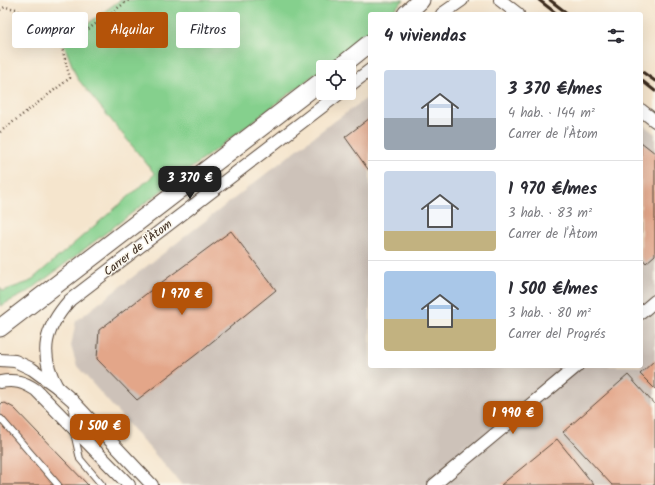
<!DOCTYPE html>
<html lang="es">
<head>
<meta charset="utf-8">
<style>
	:root { --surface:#fff; --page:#f2f2f3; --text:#2b2b33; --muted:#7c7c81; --line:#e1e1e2; --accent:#b45309 }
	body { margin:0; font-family:Kalam,sans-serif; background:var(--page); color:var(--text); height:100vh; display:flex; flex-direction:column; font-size:15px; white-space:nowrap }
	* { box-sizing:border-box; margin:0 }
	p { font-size:13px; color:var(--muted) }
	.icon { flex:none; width:22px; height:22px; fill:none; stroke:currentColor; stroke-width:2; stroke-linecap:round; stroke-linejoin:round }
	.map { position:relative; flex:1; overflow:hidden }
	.sheet { position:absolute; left:368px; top:12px; width:275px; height:356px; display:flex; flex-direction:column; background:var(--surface); border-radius:4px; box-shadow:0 4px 16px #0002 }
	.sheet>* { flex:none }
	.guide { position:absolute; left:12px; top:12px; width:296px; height:36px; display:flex; gap:8px }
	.controls { position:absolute; left:316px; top:60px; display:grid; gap:8px }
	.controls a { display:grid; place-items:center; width:40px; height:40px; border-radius:4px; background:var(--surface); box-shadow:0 4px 16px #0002; font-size:20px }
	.price { position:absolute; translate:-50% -34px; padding:0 9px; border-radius:8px; background:var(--accent); color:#fff; font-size:13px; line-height:26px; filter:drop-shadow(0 1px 2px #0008) }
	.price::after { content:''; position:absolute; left:50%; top:24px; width:12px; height:9px; margin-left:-6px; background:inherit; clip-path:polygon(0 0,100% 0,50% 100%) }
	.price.selected { background:#222; color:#fff }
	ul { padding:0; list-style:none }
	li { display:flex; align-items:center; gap:12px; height:100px; padding:0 16px }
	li+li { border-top:1px solid var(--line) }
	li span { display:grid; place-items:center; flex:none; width:112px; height:80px; border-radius:4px; color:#555 }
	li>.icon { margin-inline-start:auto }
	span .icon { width:48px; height:48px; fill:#fffc; stroke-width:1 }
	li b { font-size:17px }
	h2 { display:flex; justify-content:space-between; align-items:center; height:48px; padding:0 16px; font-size:17px }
	.chip { padding:0 14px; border-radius:4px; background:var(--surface); box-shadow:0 4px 16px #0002; font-size:14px; line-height:36px }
	.chip.selected { background:var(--accent); color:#fff }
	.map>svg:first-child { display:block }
</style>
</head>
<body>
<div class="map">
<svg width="655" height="485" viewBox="0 0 655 485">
	<rect width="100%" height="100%" fill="#fbf7ec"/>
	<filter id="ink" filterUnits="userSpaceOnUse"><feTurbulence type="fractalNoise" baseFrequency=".025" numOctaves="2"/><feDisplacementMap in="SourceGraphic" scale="8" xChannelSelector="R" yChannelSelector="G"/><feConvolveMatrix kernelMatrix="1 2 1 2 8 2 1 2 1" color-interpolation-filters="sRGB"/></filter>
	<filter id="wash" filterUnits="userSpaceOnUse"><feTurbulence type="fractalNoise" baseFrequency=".012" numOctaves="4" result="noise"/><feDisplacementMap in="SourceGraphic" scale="16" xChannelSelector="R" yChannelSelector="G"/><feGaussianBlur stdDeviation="0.9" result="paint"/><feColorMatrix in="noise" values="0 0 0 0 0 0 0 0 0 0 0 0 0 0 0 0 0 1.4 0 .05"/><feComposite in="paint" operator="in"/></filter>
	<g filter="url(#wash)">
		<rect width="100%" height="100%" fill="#f5e5cd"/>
		<!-- built -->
		<polygon fill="#efd6bc" points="0,360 116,485 0,485"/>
		<!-- industrial -->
		<polygon fill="#cdc2b9" points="370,96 370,366 641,366 641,123 655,134 655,485 182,485 77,366 71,346 76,321 325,128"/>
		<!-- green -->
		<polygon fill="#85d08d" stroke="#607d56" points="120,0 404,0 389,14 370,14 370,31 364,37 28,292 0,306 0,287 3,291 29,282 155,174 77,78 63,42"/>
		<g id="blocks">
			<!-- building -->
			<g fill="#e3a689">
				<polygon points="370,118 370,172 345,137"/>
				<polygon points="641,142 655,153 655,255 646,263 641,257"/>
				<polygon points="231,231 276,290 197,354 137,400 97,359 99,330 150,291"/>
				<polygon points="655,360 655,389 640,374"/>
				<polygon points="628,375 655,405 655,485 612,485 563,432"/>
				<polygon points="5,403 14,408 88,485 0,485 0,404"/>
				<polygon points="557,439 594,485 501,485"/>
			</g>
		</g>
	</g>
	<g filter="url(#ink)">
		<use href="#blocks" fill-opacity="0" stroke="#574638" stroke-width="1"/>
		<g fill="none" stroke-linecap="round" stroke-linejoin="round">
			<!-- service casing -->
			<g stroke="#574638" stroke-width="8">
				<g id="service">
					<polyline points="72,402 73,428 80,459 102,485"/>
					<polyline points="0,420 1,419 58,485"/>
				</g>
			</g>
			<!-- minor casing -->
			<g stroke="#574638" stroke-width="14">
				<g id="minor">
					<polyline points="500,0 518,14"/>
					<polyline points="442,14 462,0"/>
					<polyline points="349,86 370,70"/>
					<polyline points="641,110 655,121"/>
					<polyline points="641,313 655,301"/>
					<polyline points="0,360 15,361 32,369 57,387 72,400 152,485"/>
					<path d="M 0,382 C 14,379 24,382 36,390 L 129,485"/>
					<path d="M 57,387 C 38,353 45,328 70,300 L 340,93"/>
					<polyline points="434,485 577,366"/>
				</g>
			</g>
			<!-- secondary casing -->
			<g stroke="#574638" stroke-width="19">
				<g id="secondary">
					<polyline points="406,14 421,0"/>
					<polyline points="340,67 370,43"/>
					<polyline points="0,328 323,80"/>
				</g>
			</g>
			<!-- path -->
			<g stroke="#574638" stroke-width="2.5" stroke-dasharray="1 3" stroke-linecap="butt">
				<polyline points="0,10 5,7 16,9 62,48"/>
				<polyline points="0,132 70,78 62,48 129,0"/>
			</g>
			<!-- service -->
			<use href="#service" stroke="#fff" stroke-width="6"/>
			<!-- minor -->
			<use href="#minor" stroke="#fff" stroke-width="12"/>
			<!-- secondary -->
			<use href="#secondary" stroke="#fff" stroke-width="17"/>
			<!-- rail -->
			<g stroke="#3b2a1e" stroke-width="3">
				<polyline points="539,0 557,14"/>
				<polyline points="550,0 568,14"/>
				<polyline points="641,71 655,81"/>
				<polyline points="641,80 655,91"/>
			</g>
		</g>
	</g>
	<g text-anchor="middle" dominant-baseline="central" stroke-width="3" stroke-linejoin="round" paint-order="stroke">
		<!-- street labels -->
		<g font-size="12" fill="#3b2a1e" stroke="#fbf7ec">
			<text transform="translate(138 248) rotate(-38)">Carrer de l'Àtom</text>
		</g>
	</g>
</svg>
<div class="controls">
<a><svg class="icon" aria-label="locate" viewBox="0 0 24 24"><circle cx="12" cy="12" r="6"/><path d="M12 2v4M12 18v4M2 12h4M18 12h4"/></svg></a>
</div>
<b class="price selected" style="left:190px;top:200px">3 370 €</b>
<b class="price" style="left:182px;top:316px">1 970 €</b>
<b class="price" style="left:513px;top:435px">1 990 €</b>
<b class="price" style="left:100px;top:448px">1 500 €</b>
<div class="guide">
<a class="chip">Comprar</a>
<a class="chip selected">Alquilar</a>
<a class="chip">Filtros</a>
</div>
<section class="sheet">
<h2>4 viviendas<svg class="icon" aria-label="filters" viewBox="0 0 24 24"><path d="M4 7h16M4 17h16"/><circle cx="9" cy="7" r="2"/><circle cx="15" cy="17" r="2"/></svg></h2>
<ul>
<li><span style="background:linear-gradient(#c9d6e8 60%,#9aa5b1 0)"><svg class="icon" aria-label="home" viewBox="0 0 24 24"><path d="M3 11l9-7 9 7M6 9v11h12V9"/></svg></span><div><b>3 370 €/mes</b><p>4 hab. · 144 m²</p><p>Carrer de l'Àtom</p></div></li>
<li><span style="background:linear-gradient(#c9d6e8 75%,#c2b280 0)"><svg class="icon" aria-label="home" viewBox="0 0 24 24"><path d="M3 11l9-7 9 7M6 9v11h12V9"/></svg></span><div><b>1 970 €/mes</b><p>3 hab. · 83 m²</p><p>Carrer de l'Àtom</p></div></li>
<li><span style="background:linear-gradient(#a9c7e8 60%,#c2b280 0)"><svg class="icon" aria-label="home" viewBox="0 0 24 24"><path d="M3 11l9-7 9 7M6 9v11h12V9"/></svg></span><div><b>1 500 €/mes</b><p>3 hab. · 80 m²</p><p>Carrer del Progrés</p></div></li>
</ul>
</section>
</div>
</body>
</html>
